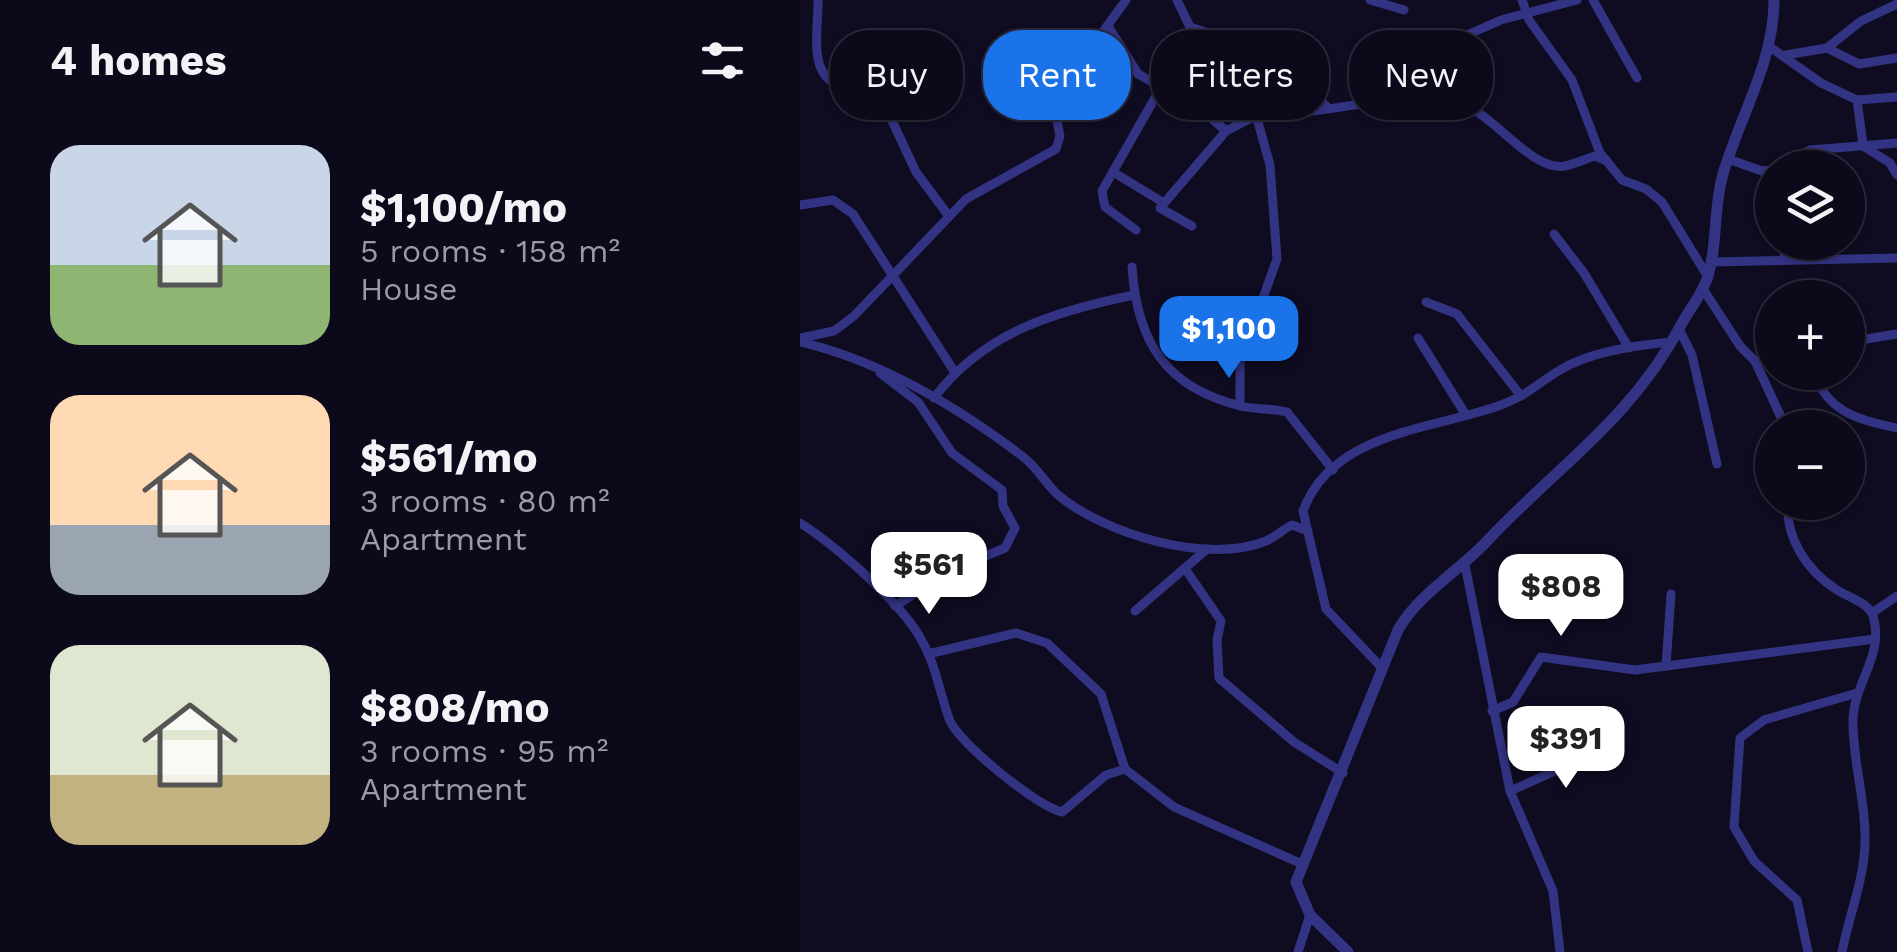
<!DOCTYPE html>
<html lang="en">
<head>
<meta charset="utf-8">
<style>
	:root { --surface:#0b091a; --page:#141223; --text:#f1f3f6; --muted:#9a9aa2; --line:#2b2a39; --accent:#1a73e8 }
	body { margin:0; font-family:"Work Sans",sans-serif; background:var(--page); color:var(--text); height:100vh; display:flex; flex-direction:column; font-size:38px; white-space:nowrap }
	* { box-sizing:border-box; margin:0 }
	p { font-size:32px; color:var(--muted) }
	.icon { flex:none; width:55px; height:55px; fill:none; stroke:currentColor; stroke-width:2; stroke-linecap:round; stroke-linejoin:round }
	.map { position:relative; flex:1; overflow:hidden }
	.side { display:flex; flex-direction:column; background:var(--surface); width:800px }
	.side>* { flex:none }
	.hud { position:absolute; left:30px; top:30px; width:915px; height:90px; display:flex; gap:20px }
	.controls { position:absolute; left:955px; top:150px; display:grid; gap:20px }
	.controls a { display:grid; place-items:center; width:110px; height:110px; border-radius:50%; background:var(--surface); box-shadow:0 2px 8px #0004,0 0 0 2px var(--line); font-size:50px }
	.price { position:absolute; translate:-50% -85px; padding:0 22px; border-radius:20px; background:#fff; color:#222; font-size:32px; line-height:65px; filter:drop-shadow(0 2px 5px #0008) }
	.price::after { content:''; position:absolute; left:50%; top:60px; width:30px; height:22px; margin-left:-15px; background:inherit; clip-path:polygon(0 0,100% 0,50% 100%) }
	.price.on { background:var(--accent); color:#fff }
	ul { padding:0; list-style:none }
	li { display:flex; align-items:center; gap:30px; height:250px; padding:0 50px }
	li span { display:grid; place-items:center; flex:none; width:280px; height:200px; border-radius:30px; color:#555 }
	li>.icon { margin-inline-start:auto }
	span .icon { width:120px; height:120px; fill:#fffc; stroke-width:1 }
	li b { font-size:42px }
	h2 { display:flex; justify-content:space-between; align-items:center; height:120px; padding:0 50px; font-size:42px }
	.chip { padding:0 35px; border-radius:40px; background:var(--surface); box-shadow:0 2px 8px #0004,0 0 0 2px var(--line); font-size:35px; line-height:90px }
	.chip.on { background:var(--accent); color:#fff }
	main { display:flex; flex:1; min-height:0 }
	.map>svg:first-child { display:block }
</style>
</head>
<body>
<main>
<section class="side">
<h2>4 homes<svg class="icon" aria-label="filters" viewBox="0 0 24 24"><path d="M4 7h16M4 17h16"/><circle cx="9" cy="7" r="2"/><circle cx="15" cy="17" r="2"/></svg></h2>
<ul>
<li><span style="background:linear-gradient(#c9d6e8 60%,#8fb573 0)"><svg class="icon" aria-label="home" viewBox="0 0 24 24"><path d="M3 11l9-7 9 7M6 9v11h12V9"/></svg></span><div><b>$1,100/mo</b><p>5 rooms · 158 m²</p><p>House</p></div></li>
<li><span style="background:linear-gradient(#ffd9b3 65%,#9aa5b1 0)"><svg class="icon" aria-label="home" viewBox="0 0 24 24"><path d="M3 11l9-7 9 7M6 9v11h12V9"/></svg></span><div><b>$561/mo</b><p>3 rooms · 80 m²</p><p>Apartment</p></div></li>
<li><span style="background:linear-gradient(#dfe7d0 65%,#c2b280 0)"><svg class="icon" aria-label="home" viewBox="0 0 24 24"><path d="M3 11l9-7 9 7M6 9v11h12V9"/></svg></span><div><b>$808/mo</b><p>3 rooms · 95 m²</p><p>Apartment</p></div></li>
</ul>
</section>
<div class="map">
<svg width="1097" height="952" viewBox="0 0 1097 952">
	<rect width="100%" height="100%" fill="#0f0c22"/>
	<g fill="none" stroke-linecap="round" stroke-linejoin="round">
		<!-- minor -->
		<g stroke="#333384" stroke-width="9">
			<path d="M 18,0 C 19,29 6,75 41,86 C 54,91 68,89 80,95 L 116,172 L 148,215"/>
			<path d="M 377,0 L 390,27 L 421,37 L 466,112 C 530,118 597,86 660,104 C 694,113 731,172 765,166 C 775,164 785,159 795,156 L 807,161"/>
			<polyline points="570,0 604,10"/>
			<polyline points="722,0 729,20 772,80 800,153 822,180 846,189 862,202 908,277"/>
			<polyline points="793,0 837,78"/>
			<polyline points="308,26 338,74 401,109 426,131"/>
			<polyline points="422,37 483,50 489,69 527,107"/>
			<polyline points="642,46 701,20 777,0"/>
			<polyline points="970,47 1021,83 1057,100 1063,145"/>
			<polyline points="1027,48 1061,21 1097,4"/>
			<polyline points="986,55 1027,48 1059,64 1097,58"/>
			<polyline points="1057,100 1097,97"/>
			<polyline points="1063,146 1090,163 1097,175"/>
			<polyline points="928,159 962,171 972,170"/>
			<polyline points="977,168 1010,150 1097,143"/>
			<polyline points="313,172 364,203"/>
			<polyline points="967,172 972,190"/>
			<polyline points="0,205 33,200 53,214 154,371"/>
			<polyline points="392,226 360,208 426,131 459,114"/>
			<polyline points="336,230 305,207 302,191 360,89"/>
			<polyline points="754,234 784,273 829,348"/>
			<polyline points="984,260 985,242"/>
			<polyline points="912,262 1097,258"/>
			<path d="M 332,267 C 337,342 366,388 441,406 C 456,410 472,408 487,412 L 533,470"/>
			<polyline points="903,289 940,346 955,361 972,359"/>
			<polyline points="626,302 657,314 721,396"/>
			<polyline points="879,329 892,355 917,464"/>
			<polyline points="0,338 34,331 54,316 166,199 256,149 260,136 253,100 326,0"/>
			<polyline points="618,338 664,412"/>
			<path d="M 0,342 C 81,361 156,406 222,456 C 237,467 245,483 258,495 C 305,534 407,565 466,541 C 476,537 483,529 492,525 L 508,531"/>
			<polyline points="1048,342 1097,334"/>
			<polyline points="955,361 986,428"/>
			<path d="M 1015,372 C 1025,412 1062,421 1097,428"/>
			<polyline points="80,373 118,402 152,453 202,490 203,506 215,528 205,548 156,568 95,606"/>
			<path d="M 134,398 C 184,332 256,311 334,295"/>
			<polyline points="440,406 440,362 477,259 470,165 456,115"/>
			<path d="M 988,502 C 985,538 1007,571 1037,590 C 1048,597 1069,603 1073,616 C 1085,654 1054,683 1053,719 C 1052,760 1066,800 1065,840 C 1065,878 1049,915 1042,952"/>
			<path d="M 0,523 C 35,545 103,604 122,641 C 136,665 140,695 150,721 C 160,744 239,808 262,812 L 306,775 L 325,769"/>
			<polyline points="665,565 710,791 753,891 760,952"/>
			<polyline points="386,570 421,621 417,640 419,678 494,742 543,773"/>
			<polyline points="871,594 866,666 1075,639"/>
			<polyline points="335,611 407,549"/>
			<polyline points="1072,613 1097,596"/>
			<polyline points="128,654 216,633 247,643 301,694 325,769 374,807 502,864"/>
			<path d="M 582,668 L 526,609 L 503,511 C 532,431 636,429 701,405 C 728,395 738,383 760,370 C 791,351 837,345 872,342"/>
			<polyline points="692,711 713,702 741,657 835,670 866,666"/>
			<polyline points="710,791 804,749"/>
			<polyline points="498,952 510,915"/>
			<polyline points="1008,952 997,900 954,861 934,827 940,738 964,720 1057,693"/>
		</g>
		<!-- tertiary -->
		<path stroke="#333384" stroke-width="11" d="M 548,952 L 510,915 L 496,882 L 598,630 C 619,593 661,570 689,539 C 759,465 832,418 881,325 C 889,310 901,296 907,279 C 918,245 913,209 923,174 C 940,116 974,62 974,0"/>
	</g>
</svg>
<div class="controls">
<a><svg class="icon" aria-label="layers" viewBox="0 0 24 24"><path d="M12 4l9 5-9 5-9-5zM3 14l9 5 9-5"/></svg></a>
<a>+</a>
<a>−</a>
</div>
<b class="price on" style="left:429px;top:381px">$1,100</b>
<b class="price" style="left:129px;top:617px">$561</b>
<b class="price" style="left:761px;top:639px">$808</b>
<b class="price" style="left:766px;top:791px">$391</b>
<div class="hud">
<a class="chip">Buy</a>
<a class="chip on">Rent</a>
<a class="chip">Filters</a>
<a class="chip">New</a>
</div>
</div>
</main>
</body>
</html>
